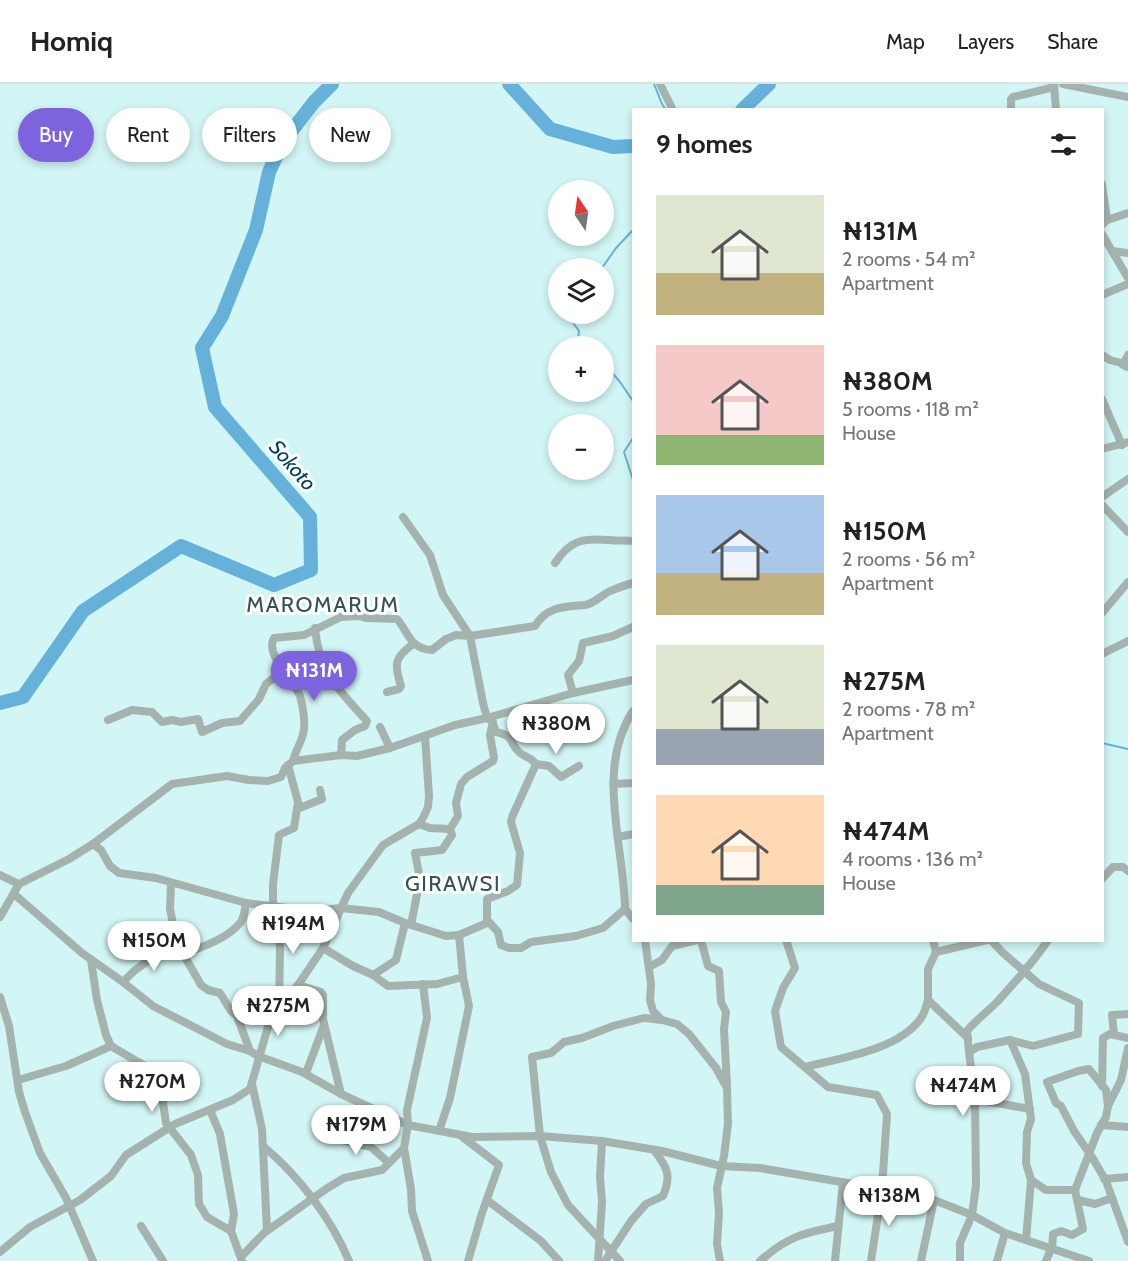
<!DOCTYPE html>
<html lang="en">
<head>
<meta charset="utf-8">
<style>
	:root { --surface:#fff; --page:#f2f2f2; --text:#222; --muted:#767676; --line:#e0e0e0; --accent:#7e63de }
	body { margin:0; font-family:Cabin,sans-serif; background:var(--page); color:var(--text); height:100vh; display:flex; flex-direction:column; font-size:22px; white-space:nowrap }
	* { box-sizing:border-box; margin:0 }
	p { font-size:20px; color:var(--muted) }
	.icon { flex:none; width:33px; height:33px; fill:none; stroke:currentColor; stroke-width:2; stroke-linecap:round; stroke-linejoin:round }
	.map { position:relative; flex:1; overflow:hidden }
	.drawer { position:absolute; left:632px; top:24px; width:472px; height:834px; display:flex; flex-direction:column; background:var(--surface); border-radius:0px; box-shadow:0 3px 9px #0003 }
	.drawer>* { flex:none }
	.guide { position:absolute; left:18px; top:24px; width:524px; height:54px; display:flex; gap:12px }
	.needle { width:39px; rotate:347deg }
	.buttons { position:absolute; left:548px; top:96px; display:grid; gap:12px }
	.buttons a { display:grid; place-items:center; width:66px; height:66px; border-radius:50%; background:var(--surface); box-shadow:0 3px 9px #0003; font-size:30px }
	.price { position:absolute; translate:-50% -51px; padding:0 14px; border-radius:21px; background:#fff; color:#222; font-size:20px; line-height:39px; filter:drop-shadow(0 2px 3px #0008) }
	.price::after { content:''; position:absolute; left:50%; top:36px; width:18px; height:14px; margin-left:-9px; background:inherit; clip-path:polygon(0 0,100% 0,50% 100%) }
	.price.active { background:var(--accent); color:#fff }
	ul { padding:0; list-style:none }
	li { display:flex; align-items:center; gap:18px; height:150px; padding:0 24px }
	li span { display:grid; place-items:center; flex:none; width:168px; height:120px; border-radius:0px; color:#555 }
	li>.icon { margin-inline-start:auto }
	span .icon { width:72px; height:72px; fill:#fffc; stroke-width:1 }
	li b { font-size:26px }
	h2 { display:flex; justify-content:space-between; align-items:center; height:72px; padding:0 24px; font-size:26px }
	.pill { padding:0 21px; border-radius:27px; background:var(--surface); box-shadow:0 3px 9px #0003; font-size:21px; line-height:54px }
	.pill.active { background:var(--accent); color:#fff }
	header { display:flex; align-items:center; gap:36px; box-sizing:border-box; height:84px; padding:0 30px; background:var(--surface); border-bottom:2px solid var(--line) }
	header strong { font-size:28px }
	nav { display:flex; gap:33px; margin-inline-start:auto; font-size:21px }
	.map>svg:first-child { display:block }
</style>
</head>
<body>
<header>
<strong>Homiq</strong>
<nav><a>Map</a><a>Layers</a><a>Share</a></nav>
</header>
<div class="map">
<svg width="1128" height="1177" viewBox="0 0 1128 1177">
	<rect width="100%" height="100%" fill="#d2f6f5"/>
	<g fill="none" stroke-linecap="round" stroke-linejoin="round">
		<!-- stream -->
		<g stroke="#65b1d9" stroke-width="2">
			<polyline points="654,0 662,20 666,26"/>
			<polyline points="602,184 616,164 633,146"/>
			<polyline points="567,230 579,247 577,262"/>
			<polyline points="603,278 620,298 633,317"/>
			<polyline points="633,354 624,368 633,396"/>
			<polyline points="1102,659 1128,665"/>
		</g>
		<!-- river -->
		<g stroke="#65b1d9" stroke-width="14">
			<polyline points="509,0 550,45 613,63 633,62"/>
			<polyline points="742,26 769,0"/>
			<polyline points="0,619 23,613 83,527 181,462 274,501 311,486 310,433 215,323 202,264 222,232 256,146 269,88 283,58 314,18 332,0"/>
		</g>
		<!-- street -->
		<g stroke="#a5b3af" stroke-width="8">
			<polyline points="660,0 673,26"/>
			<polyline points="1054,0 1056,26"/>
			<polyline points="1063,0 1128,13"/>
			<polyline points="1011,26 1011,15 1013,13 1054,3"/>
			<polyline points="1102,100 1107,136"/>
			<polyline points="1102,141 1107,136 1128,129"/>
			<polyline points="1102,150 1112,167 1128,169"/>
			<polyline points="1112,167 1128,194"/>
			<polyline points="1102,211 1128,200"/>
			<polyline points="1102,271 1110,276 1128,281"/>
			<polyline points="1127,283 1123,281 1128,271"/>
			<polyline points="1102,315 1122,361"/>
			<polyline points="1102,365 1128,358"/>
			<polyline points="1102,413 1128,395"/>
			<polyline points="1102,421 1128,448"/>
			<polyline points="403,433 430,471 443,511 470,552 483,619 487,634 493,638 490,651 494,674 493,677 467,693 461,700 456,719 458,732 450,745 452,751 442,766 415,769 420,795 411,841"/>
			<path d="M 555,479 C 570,456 583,454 609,456 C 617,457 625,456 633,457"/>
			<polyline points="1102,529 1128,498"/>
			<path d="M 315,544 C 319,589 339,606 367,637 L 365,642 L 355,646 L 342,656 L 341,671"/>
			<polyline points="1102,570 1128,557"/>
			<path d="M 387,608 L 399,605 L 401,602 C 394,580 394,574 413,560"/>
			<polyline points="573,609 568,591 579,577 583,559 613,552 633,543"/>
			<path d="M 633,627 C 595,685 624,761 625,825 L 633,835"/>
			<polyline points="108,636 132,626 152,628 162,638 172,636 181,638 198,635 202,648 222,639 240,637 259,615 266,600 282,588"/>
			<path d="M 493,640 L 496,648 C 515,652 509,659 519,668 C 524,673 531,673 536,680 L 549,682 L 561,693 L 579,682"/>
			<polyline points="380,643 390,664"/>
			<path d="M 293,677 C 295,668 301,659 303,650 C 306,641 303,622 300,612 C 295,598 264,570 274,554 L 304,551 L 341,533 L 359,532 L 366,534 L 397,535 C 409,549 410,565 432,566 L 446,555 L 456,551 L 470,552 L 535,542 C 547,522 564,523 585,521 C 593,520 602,511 610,507 C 618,504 625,501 633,499"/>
			<polyline points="613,700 633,699"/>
			<polyline points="297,725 322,715 320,706"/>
			<polyline points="419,740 430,744 450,745"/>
			<polyline points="618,753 633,750"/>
			<polyline points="93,760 101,766 110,782 119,789 156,794 246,819 313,827 341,824 379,828 405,839 446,852 459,851 487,839 487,815 508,807 517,801 520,769 511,738 512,733 536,680"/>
			<polyline points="0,791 19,800"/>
			<polyline points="1102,795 1113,783 1123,783 1128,787"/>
			<polyline points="171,800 170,825 177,859 201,901 208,906 220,909 231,927 237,932 250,967"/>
			<polyline points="14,810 82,869 123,898 153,922 227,960 250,967 258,972 302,988 341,1010 408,1041 472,1053 540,1052 602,1057 662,1067 721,1082 760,1084 882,1105 934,1116 972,1131 1005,1149 1089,1177"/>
			<polyline points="0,833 19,800 69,775 93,760 172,700 227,692 249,696 268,697 281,693 285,684 293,677 341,671 357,672 390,664 455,641 487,634 573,609 633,596"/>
			<polyline points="488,837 498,848 501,861 509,864 521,864 531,858 576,852 603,844 625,825"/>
			<polyline points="645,856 651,900 650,916 653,927 662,936 677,940 689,950 716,984 727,1004 728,1040 724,1072 717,1104 719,1129 717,1160 720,1177"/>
			<polyline points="701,856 708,882 719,887 721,918 726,928 724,945 727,1001"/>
			<polyline points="786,856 795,884 783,904 775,927 781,963 828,1003 877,1011 887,1030 882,1105 871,1177"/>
			<polyline points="933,856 936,868"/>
			<polyline points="991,856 1002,868 1039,900 1079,919 1078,950 1033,962 1010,956"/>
			<polyline points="323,864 353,882 373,891 396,876 405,839"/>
			<path d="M 184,870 C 204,862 227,855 241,838 C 244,833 245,825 246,819"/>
			<polyline points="91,876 97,916 106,951 111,962 150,985 161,1005 166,1039 191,1071 198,1091 199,1120 207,1133 231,1147 242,1177"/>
			<polyline points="649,883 662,876 672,862 697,856"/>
			<polyline points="373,891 388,902 437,900 463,893 459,851"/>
			<polyline points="123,898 134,887 171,860 177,859"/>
			<polyline points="423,900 427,934 407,1026 408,1041 404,1064 411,1105 412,1127 428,1177"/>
			<polyline points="298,901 321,908 323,911 323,935 341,1010"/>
			<polyline points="0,913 9,942 19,1008 25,1028 40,1069 66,1114 93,1177"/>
			<polyline points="279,922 280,863 273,823 273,800 279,751 294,744 298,718 288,681"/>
			<polyline points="1114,950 1112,931 1128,930"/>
			<polyline points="968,954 928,916 928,885 936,868 987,856"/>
			<path d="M 969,968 L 967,947 C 977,935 987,928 997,918 C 1014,899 1034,878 1048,856"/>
			<path d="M 805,983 C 841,974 899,966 921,934 C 925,929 926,922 928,916"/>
			<polyline points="306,989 324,941"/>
			<polyline points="18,996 66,982 111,962"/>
			<polyline points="252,1000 262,1045 267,1146"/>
			<polyline points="1102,1002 1103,954 1110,950 1128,954"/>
			<polyline points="975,1015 969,968 977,963 1010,956 1025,990 1031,1035 1027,1048 1026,1079 1031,1096 1046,1106 1075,1106 1097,1049 1106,1033 1108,1022 1106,1006 1089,985 1078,987 1047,998 1056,1019 1061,1022 1074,1047 1092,1073 1106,1097 1128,1158"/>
			<polyline points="1108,1022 1121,996 1128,964"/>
			<polyline points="210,1026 220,1050 234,1130 231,1147"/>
			<polyline points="1101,1041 1128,1043"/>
			<polyline points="439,1047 450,1014 469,922 463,893"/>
			<polyline points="460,1051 499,1081 482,1129 468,1177"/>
			<polyline points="330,1053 371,1063 389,1079"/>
			<path d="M 263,1062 C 299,1092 331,1134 349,1177"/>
			<polyline points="1104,1095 1128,1093"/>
			<polyline points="487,1116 541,1157 559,1177"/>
			<polyline points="1078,1116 1095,1120 1112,1114"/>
			<polyline points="141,1142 163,1177"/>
			<polyline points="1026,1156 1031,1096"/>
			<polyline points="1052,1166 1053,1150 1061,1147 1072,1151 1083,1145 1075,1106"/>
			<polyline points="0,1168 30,1143 80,1116 111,1092 126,1071 175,1040 233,1016 250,1005 272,929 298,901 323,864 348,809 383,761 419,740 424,732 428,723 429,712 425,652"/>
			<polyline points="241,1173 264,1149 326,1105 344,1094 382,1086 404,1064"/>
			<polyline points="598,1177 602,1118 600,1093 602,1057"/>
			<path d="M 605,1177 L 631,1137 L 646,1120 L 663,1112 C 672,1091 667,1083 654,1066"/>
			<polyline points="620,1177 568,1121 551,1088 540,1052 532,973 551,969 564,958 582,954 613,942 644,934 662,936"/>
			<path d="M 760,1177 C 787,1153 803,1149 838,1142"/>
			<polyline points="835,1177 843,1098"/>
			<polyline points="921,1177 934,1116"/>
			<polyline points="960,1177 960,1159 972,1131 976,1101 975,1015 1030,1025"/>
			<polyline points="997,1177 1005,1149"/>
			<polyline points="1046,1177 1051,1165"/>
		</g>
	</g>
	<g text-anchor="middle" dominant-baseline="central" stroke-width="6" stroke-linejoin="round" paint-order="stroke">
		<!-- water labels -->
		<g font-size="21" font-style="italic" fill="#00425e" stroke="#fff">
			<text transform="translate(293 381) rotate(49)">Sokoto</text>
		</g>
		<!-- quarter labels -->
		<g font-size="22" letter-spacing="1.5" fill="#335353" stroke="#fff">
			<text x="323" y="520">MAROMARUM</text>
			<text x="453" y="799">GIRAWSI</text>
		</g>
	</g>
</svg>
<div class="buttons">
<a><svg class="needle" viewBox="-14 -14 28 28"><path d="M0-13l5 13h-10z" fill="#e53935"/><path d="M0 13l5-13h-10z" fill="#767676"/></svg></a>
<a><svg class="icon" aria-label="layers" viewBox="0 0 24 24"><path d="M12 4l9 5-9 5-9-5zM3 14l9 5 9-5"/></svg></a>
<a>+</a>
<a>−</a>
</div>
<b class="price active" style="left:314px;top:618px">₦131M</b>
<b class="price" style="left:556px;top:671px">₦380M</b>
<b class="price" style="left:293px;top:871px">₦194M</b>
<b class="price" style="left:154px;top:888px">₦150M</b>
<b class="price" style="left:278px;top:953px">₦275M</b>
<b class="price" style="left:152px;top:1029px">₦270M</b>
<b class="price" style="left:963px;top:1033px">₦474M</b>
<b class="price" style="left:356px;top:1072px">₦179M</b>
<b class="price" style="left:889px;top:1143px">₦138M</b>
<div class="guide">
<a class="pill active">Buy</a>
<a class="pill">Rent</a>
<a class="pill">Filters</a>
<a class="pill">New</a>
</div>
<section class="drawer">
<h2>9 homes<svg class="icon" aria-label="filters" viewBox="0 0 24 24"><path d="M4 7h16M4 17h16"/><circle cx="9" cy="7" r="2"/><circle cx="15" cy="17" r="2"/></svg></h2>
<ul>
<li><span style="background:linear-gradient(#dfe7d0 65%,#c2b280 0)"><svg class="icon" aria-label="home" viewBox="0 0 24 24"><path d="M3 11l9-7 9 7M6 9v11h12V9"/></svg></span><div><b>₦131M</b><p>2 rooms · 54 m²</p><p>Apartment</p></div></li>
<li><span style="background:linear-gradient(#f6c9c9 75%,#8fb573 0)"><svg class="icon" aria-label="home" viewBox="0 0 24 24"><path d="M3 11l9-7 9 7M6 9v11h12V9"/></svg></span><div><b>₦380M</b><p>5 rooms · 118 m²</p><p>House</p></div></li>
<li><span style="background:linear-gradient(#a9c7e8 65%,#c2b280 0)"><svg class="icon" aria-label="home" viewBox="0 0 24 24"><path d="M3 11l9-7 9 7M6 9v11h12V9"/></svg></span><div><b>₦150M</b><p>2 rooms · 56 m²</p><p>Apartment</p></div></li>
<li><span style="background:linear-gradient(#dfe7d0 70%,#9aa5b1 0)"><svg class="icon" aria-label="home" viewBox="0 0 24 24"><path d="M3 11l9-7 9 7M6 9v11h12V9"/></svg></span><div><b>₦275M</b><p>2 rooms · 78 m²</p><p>Apartment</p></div></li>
<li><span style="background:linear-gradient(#ffd9b3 75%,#7fa58c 0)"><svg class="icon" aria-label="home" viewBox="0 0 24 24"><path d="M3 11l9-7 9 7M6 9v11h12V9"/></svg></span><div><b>₦474M</b><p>4 rooms · 136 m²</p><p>House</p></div></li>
</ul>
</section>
</div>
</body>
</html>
